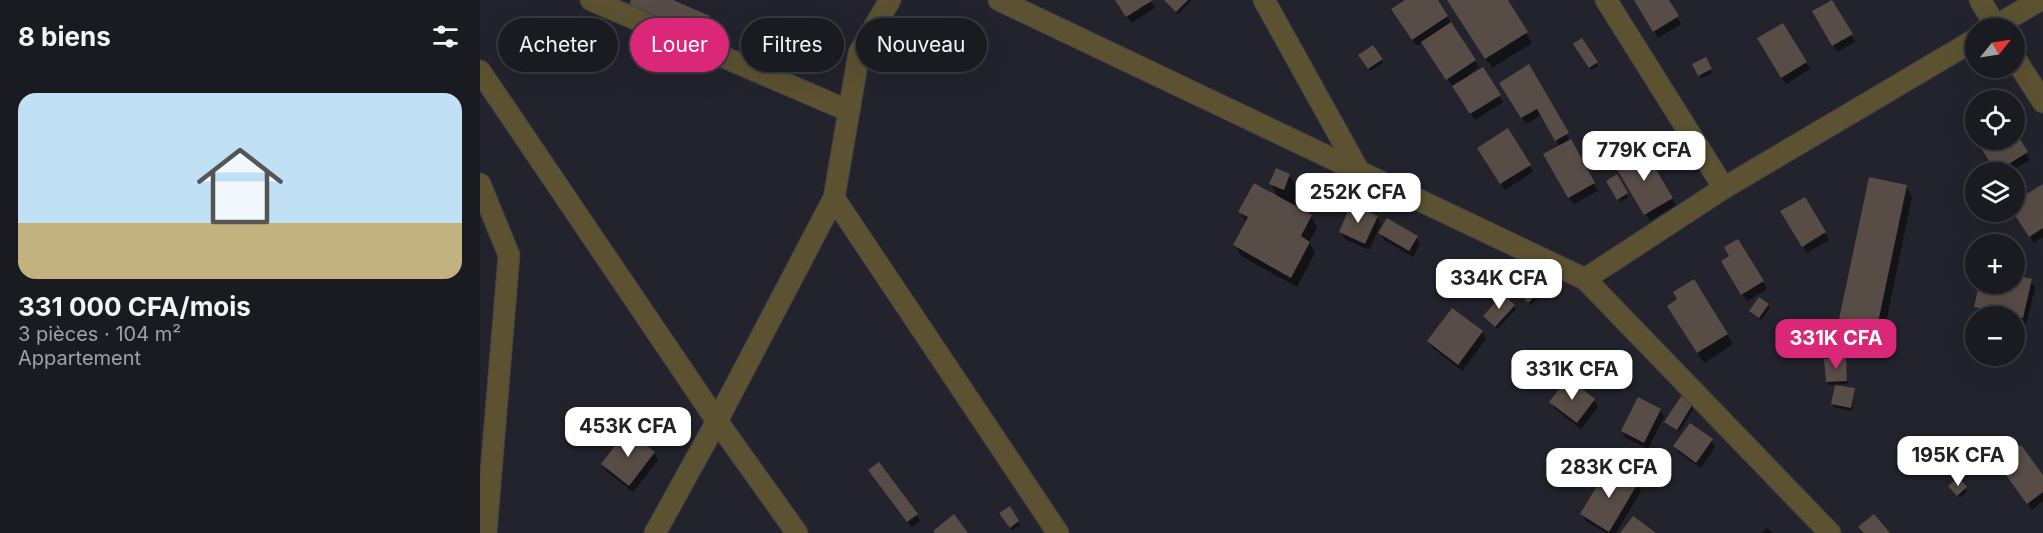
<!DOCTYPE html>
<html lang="fr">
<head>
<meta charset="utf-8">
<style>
	:root { --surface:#1a1a21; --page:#27272e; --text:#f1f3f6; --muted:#9fa1a5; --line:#38383f; --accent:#db2777 }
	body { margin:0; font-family:Inter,sans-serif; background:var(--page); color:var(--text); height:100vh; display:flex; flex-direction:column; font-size:22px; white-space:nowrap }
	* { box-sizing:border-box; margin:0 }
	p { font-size:20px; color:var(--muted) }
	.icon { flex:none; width:33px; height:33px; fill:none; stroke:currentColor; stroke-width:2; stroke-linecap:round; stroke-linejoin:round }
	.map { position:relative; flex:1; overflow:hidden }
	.sheet { display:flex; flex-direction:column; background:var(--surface); width:480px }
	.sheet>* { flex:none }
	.guide { position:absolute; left:18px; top:18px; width:570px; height:54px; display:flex; gap:12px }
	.needle { width:39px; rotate:60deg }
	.buttons { position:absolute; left:1485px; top:18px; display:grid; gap:12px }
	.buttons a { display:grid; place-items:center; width:60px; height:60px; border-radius:50%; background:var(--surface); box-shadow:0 6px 24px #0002,0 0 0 2px var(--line); font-size:30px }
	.price { position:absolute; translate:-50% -51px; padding:0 14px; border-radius:12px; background:#fff; color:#222; font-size:20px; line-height:39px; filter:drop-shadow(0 2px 3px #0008) }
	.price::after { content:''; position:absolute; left:50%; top:36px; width:18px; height:14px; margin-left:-9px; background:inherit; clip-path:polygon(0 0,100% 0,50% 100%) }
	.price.current { background:var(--accent); color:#fff }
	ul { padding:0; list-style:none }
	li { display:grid; align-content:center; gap:12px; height:318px; padding:0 18px }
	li+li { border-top:2px solid var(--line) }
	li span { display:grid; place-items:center; height:186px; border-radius:18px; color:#555 }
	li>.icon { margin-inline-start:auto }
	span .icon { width:108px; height:108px; fill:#fffc; stroke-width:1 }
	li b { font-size:26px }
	h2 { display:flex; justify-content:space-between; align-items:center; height:72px; padding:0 18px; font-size:26px }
	.chip { padding:0 21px; border-radius:27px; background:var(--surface); box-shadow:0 6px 24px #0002,0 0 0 2px var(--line); font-size:21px; line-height:54px }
	.chip.current { background:var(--accent); color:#fff }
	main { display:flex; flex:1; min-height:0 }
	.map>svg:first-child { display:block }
</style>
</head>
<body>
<main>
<section class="sheet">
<h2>8 biens<svg class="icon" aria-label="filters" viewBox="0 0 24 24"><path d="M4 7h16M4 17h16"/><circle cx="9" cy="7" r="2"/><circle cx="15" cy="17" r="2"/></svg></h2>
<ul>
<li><span style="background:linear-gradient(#bfe0f5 70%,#c2b280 0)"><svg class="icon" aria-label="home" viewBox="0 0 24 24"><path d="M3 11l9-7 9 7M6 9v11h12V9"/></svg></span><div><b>331 000 CFA/mois</b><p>3 pièces · 104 m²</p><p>Appartement</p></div></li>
</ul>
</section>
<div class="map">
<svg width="1563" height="533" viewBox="0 0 1563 533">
	<rect width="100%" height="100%" fill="#22232c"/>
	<!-- shadow -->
	<g fill="#0007">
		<polygon points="153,0 190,0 229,17 233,24 225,44"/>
		<polygon points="637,0 670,0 675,8 651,23"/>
		<polygon points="685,0 712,0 698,14"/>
		<polygon points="927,0 956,0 999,67 991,73 993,75 1003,69 1023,102 995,120 943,42 937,46 917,16"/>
		<polygon points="969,0 1026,0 1052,43 1012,68"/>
		<polygon points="1155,0 1187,0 1201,24 1178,38"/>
		<polygon points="1351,1 1375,42 1357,52 1334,12"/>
		<polygon points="1303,25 1330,69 1306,84 1279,39"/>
		<polygon points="1101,40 1118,66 1111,70 1095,44"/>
		<polygon points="893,47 903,63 890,71 880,55"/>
		<polygon points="1225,59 1232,73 1221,78 1214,65"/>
		<polygon points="1048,66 1118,191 1093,204 1065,154 1080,147 1062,115 1046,124 1022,83"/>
		<polygon points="1028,130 1053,172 1025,190 999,148"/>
		<polygon points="1534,133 1550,160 1529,172 1518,172 1498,140 1534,140"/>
		<polygon points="1163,150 1196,205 1170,221 1137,166"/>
		<polygon points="809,175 819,192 813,206 831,216 837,227 829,242 835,253 817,287 761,256 755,245 767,223 760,212 799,199 791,184"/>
		<polygon points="1136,176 1148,197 1140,202 1128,181"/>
		<polygon points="1563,186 1563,237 1554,243 1534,211"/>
		<polygon points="1426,187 1432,197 1403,337 1364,329 1364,332 1402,340 1401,347 1365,339 1359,329"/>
		<polygon points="1324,199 1349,240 1327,253 1302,212"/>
		<polygon points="897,217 901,224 889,250 865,239 861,232"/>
		<polygon points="900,233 936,237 940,244 933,257 904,240"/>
		<polygon points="1258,241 1287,289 1267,301 1243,262 1251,256"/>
		<polygon points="1551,281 1555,288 1546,325 1534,322 1534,316 1500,314 1496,307 1501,284"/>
		<polygon points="1063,288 1065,291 1051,305 1043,297"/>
		<polygon points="1023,296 1036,309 1017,329 1006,319"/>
		<polygon points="1288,305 1290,308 1281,320 1271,311"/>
		<polygon points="1195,316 1247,334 1253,344 1224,363"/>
		<polygon points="1002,332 1006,339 982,371 953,348 949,342"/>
		<polygon points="1365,359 1368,384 1349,385 1347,382"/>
		<polygon points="1374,390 1372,411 1354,407 1352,404"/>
		<polygon points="1202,397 1215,406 1199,432 1186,422"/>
		<polygon points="1114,400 1118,407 1101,429 1075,409 1071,402"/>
		<polygon points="1180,410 1184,417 1168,449 1146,438 1142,431"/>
		<polygon points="1231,440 1235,447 1221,468 1199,453 1195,446"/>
		<polygon points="174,453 178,460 153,492 126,471 122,464"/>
		<polygon points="1519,464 1563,478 1563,501 1552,510"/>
		<polygon points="394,477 436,515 440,521 432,528"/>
		<polygon points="1157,484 1161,491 1136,533 1126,533 1106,521 1102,514"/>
		<polygon points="1485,488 1487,491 1480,498 1472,489"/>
		<polygon points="529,508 540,525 532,530 522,513"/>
		<polygon points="1287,528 1293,533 1282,533"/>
	</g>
	<!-- building -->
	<g fill="#584d46">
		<polygon points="151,0 193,0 230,16 221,38 148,7"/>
		<polygon points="635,0 673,0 646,17"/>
		<polygon points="684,0 708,0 696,12"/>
		<polygon points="925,0 958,0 968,16 932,40 911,9"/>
		<polygon points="967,0 1028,0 1048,32 1005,59"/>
		<polygon points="1154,0 1189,0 1199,16 1173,32"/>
		<polygon points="1352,0 1373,34 1352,46 1332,11"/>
		<polygon points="971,22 996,60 966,80 941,42"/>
		<polygon points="1303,23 1327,62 1301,78 1277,38"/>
		<polygon points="1102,38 1118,62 1109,68 1093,44"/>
		<polygon points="893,45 903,59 888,69 878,55"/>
		<polygon points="1226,57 1232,69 1218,76 1212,64"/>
		<polygon points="1049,64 1089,133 1075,141 1057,109 1041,118 1019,83"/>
		<polygon points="1003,67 1021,95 990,114 972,86"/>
		<polygon points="1028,128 1051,165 1020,184 997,148"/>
		<polygon points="1534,130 1548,152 1516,172 1496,140 1534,140"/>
		<polygon points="1091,139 1115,183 1088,198 1063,154"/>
		<polygon points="1163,148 1193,198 1164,215 1135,166"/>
		<polygon points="796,168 810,174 804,190 789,184"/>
		<polygon points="1137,174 1148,193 1137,200 1126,181"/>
		<polygon points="1389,177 1427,185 1395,337 1357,329"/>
		<polygon points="774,183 832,215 821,236 830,242 811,278 753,245 768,217 758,212"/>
		<polygon points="1563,184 1563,228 1549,237 1533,212 1534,202"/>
		<polygon points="1325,197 1346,232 1322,247 1300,211"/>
		<polygon points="871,204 898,216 885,244 859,232"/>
		<polygon points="907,218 938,236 929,251 898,233"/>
		<polygon points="1258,239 1284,281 1261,295 1241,261 1249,256 1244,247"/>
		<polygon points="1534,275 1552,279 1543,318 1494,307 1499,284 1534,284"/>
		<polygon points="1055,278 1064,288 1048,303 1039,293"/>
		<polygon points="1214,279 1248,334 1217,353 1187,306 1197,299 1193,292"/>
		<polygon points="1023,294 1035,305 1015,327 1003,316"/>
		<polygon points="1279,297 1289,304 1279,318 1269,311"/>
		<polygon points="972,308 1003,331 978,365 947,341"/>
		<polygon points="1366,358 1367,381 1346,382 1344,359"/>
		<polygon points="1088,378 1115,399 1097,423 1069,402"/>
		<polygon points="1355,385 1375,388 1371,408 1351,404"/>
		<polygon points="1202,395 1214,402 1197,430 1184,422"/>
		<polygon points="1158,397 1181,409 1164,443 1141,431"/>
		<polygon points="1210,423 1233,439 1216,463 1193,446"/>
		<polygon points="147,430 175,452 149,486 121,464"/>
		<polygon points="1541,445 1563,475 1563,492 1547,504 1517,463"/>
		<polygon points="399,462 438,514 427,522 388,470"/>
		<polygon points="1129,466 1158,483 1129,532 1100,514"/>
		<polygon points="1478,477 1487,487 1477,496 1468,486"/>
		<polygon points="530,506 539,521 530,528 519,513"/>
		<polygon points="474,514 488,533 455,533 453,531"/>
		<polygon points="1394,514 1410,533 1384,533 1378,527"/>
		<polygon points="1153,516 1176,533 1140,533"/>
	</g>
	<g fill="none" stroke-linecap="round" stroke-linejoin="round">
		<!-- minor casing -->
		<g stroke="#3e3f48" stroke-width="23">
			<g id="minor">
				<polyline points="111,0 369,111"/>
				<polyline points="519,0 1105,279 1350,533"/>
				<polyline points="784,0 880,173"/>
				<polyline points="1126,0 1244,188"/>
				<polyline points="1500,0 1517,28"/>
				<polyline points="1512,28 1560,0"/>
				<polyline points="1534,57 1563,102"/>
				<polyline points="0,71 237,421 317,533"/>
				<polyline points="0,184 29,255 6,533"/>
				<polyline points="354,198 578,533"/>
				<polyline points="1105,279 1244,188 1496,39"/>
				<polyline points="175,533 237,421 354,198 379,53 410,0"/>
			</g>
		</g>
		<!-- minor -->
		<use href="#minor" stroke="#5c5231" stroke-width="21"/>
	</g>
</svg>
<div class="buttons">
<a><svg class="needle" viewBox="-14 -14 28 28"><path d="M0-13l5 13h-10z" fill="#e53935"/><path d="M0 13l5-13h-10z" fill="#9fa1a5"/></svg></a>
<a><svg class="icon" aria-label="locate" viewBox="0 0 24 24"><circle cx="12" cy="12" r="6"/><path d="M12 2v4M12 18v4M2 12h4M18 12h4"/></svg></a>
<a><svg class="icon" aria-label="layers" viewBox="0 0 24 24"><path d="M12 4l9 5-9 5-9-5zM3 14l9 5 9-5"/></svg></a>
<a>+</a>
<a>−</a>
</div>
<b class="price" style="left:1164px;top:182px">779K CFA</b>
<b class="price" style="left:878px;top:224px">252K CFA</b>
<b class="price" style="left:1019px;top:310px">334K CFA</b>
<b class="price current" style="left:1356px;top:370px">331K CFA</b>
<b class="price" style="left:1092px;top:401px">331K CFA</b>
<b class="price" style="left:148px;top:458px">453K CFA</b>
<b class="price" style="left:1478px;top:487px">195K CFA</b>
<b class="price" style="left:1129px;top:499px">283K CFA</b>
<div class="guide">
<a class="chip">Acheter</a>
<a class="chip current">Louer</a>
<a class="chip">Filtres</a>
<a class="chip">Nouveau</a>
</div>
</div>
</main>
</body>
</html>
